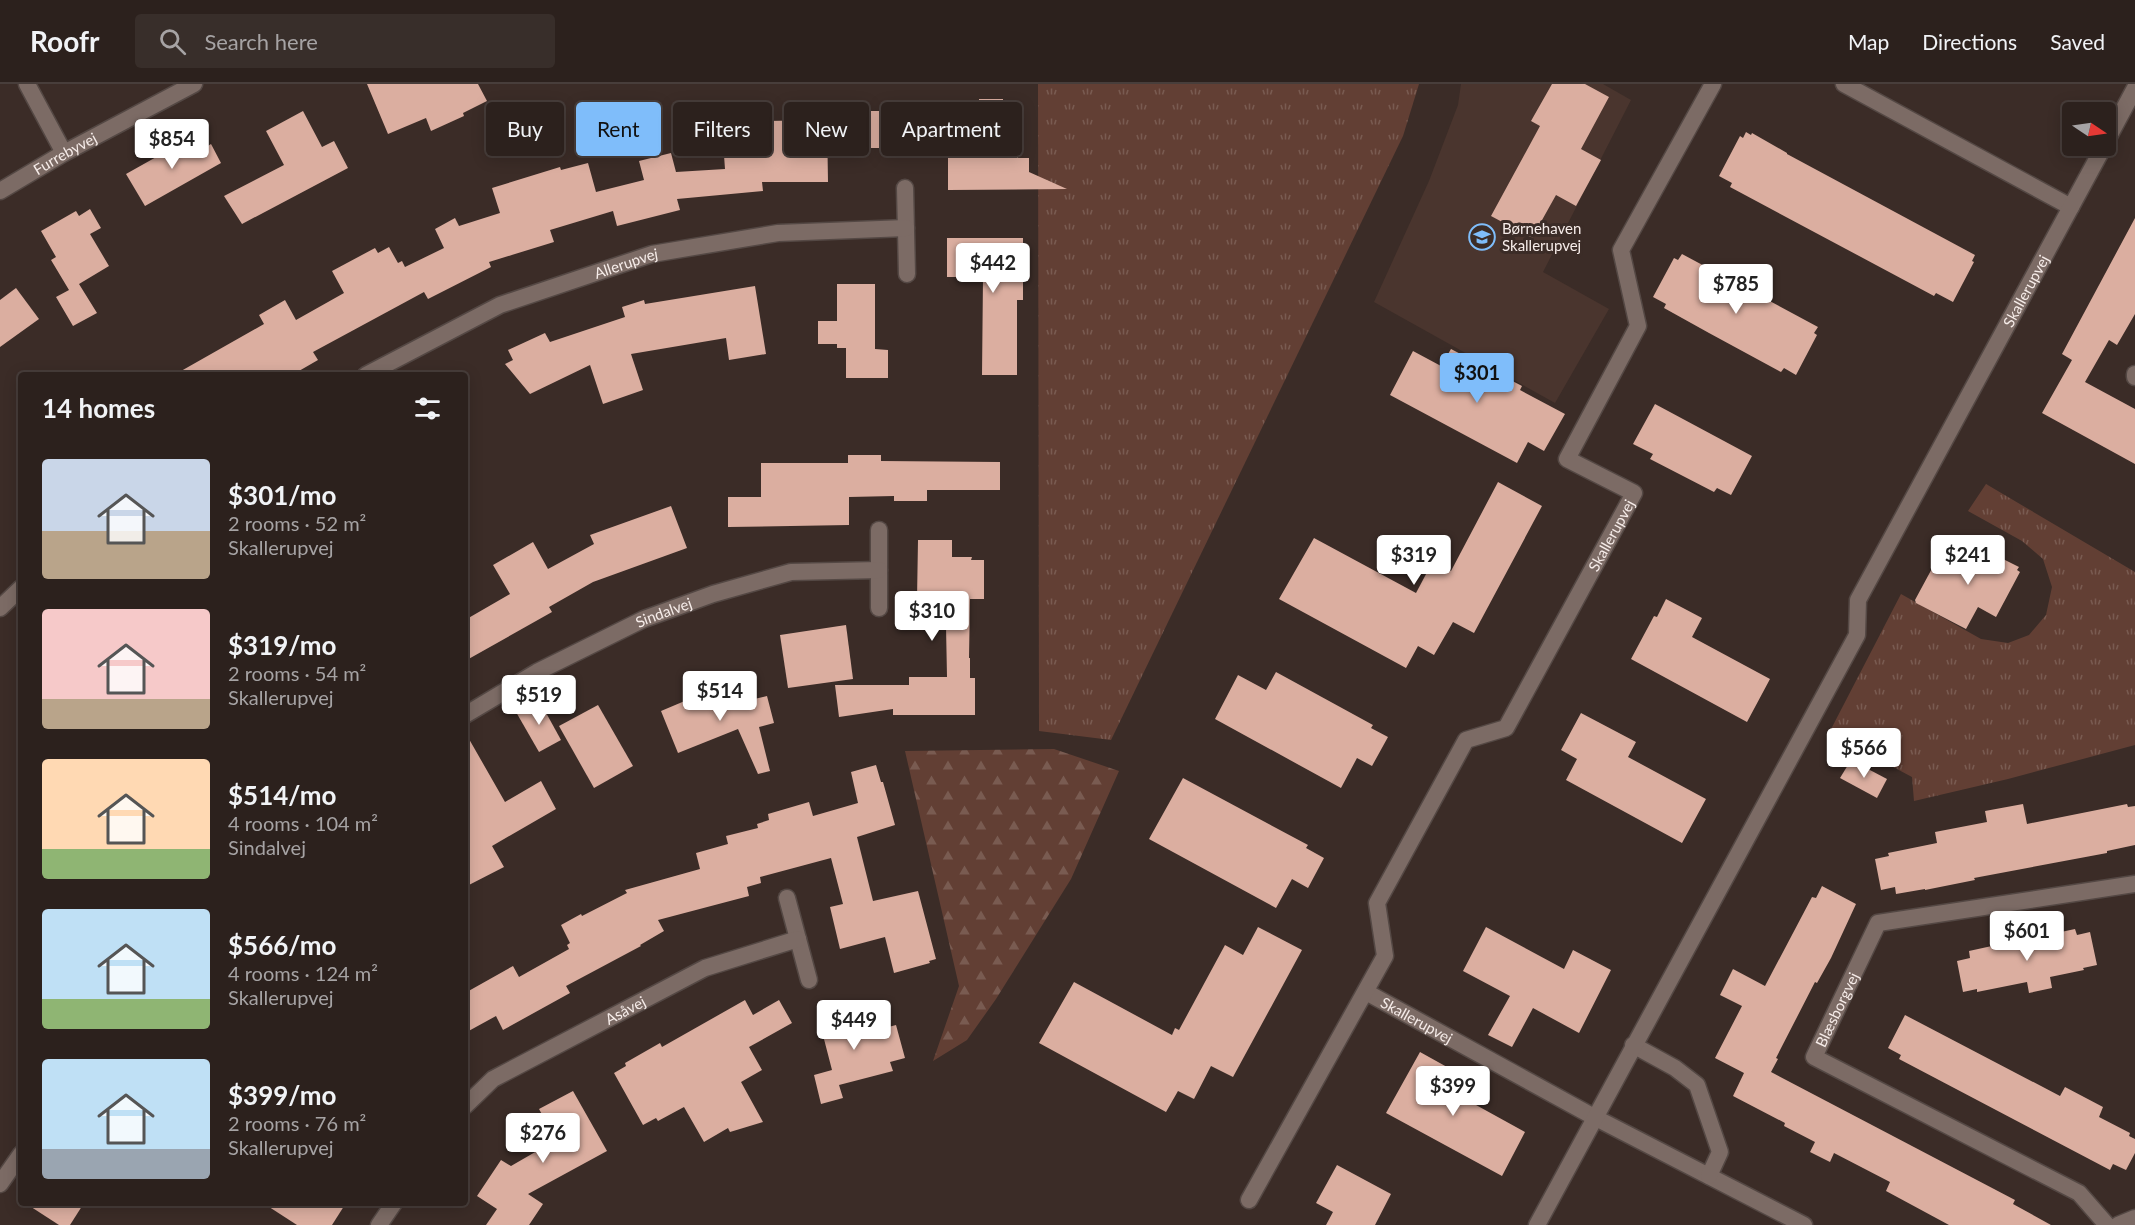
<!DOCTYPE html>
<html lang="en">
<head>
<meta charset="utf-8">
<style>
	:root { --surface:#2c211d; --page:#382e2a; --text:#f1f3f6; --muted:#a6a3a4; --line:#483e3b; --accent:#7fbdfa }
	body { margin:0; font-family:Lato,sans-serif; background:var(--page); color:var(--text); height:100vh; display:flex; flex-direction:column; font-size:22px; white-space:nowrap }
	* { box-sizing:border-box; margin:0 }
	p { font-size:20px; color:var(--muted) }
	.icon { flex:none; width:33px; height:33px; fill:none; stroke:currentColor; stroke-width:2; stroke-linecap:round; stroke-linejoin:round }
	.map { position:relative; flex:1; overflow:hidden }
	.details { position:absolute; left:18px; top:288px; width:450px; height:834px; display:flex; flex-direction:column; background:var(--surface); border-radius:6px; box-shadow:0 3px 15px #0003,0 0 0 2px var(--line) }
	.details>* { flex:none }
	.top-card { position:absolute; left:486px; top:18px; width:570px; height:54px; display:flex; gap:12px }
	.needle { width:39px; rotate:103deg }
	.buttons { position:absolute; left:2062px; top:18px; display:grid; gap:12px }
	.buttons a { display:grid; place-items:center; width:54px; height:54px; border-radius:6px; background:var(--surface); box-shadow:0 3px 15px #0003,0 0 0 2px var(--line); font-size:30px }
	.price { position:absolute; translate:-50% -51px; padding:0 14px; border-radius:6px; background:#fff; color:#222; font-size:20px; line-height:39px; filter:drop-shadow(0 2px 3px #0008) }
	.price::after { content:''; position:absolute; left:50%; top:36px; width:18px; height:14px; margin-left:-9px; background:inherit; clip-path:polygon(0 0,100% 0,50% 100%) }
	.price.on { background:var(--accent); color:#111 }
	ul { padding:0; list-style:none }
	li { display:flex; align-items:center; gap:18px; height:150px; padding:0 24px }
	li span { display:grid; place-items:center; flex:none; width:168px; height:120px; border-radius:6px; color:#555 }
	li>.icon { margin-inline-start:auto }
	span .icon { width:72px; height:72px; fill:#fffc; stroke-width:1 }
	li b { font-size:26px }
	h2 { display:flex; justify-content:space-between; align-items:center; height:72px; padding:0 24px; font-size:26px }
	.pill { padding:0 21px; border-radius:6px; background:var(--surface); box-shadow:0 3px 15px #0003,0 0 0 2px var(--line); font-size:21px; line-height:54px }
	.pill.on { background:var(--accent); color:#111 }
	header { display:flex; align-items:center; gap:36px; box-sizing:border-box; height:84px; padding:0 30px; background:var(--surface); border-bottom:2px solid var(--line) }
	header strong { font-size:28px }
	nav { display:flex; gap:33px; margin-inline-start:auto; font-size:21px }
	.search { width:420px; height:54px; background:var(--page); display:flex; align-items:center; gap:15px; box-sizing:border-box; padding:0 21px; border-radius:6px; color:var(--muted); font-size:22px }
	.map>svg:first-child { display:block }
</style>
</head>
<body>
<header>
<strong>Roofr</strong>
<div class="search"><svg class="icon" aria-label="search" viewBox="0 0 24 24"><circle cx="10" cy="10" r="6"/><path d="M15 15l6 6"/></svg>Search here</div>
<nav><a>Map</a><a>Directions</a><a>Saved</a></nav>
</header>
<div class="map">
<svg width="2135" height="1141" viewBox="0 0 2135 1141">
	<defs>
		<pattern id="forest-firs" width="22" height="20" patternUnits="userSpaceOnUse" patternTransform="scale(1.5)"><rect width="22" height="20" fill="#623f34"/><path d="M5 1l3.5 6h-7zM16 11l3.5 6h-7z" fill="#795b51"/></pattern>
		<pattern id="park-tufts" width="24" height="20" patternUnits="userSpaceOnUse" patternTransform="scale(1.5)"><rect width="24" height="20" fill="#623f34"/><path d="M3 7l-1-3M5 7V3M7 7l1-3M15 17l-1-3M17 17v-4M19 17l1-3" fill="none" stroke="#795b51"/></pattern>
	</defs>
	<rect width="100%" height="100%" fill="#3b2c27"/>
	<!-- built -->
	<polygon fill="#4a352e" points="1461,0 1603,0 1631,16 1543,188 1609,225 1555,319 1374,218 1429,97 1458,21"/>
	<!-- forest -->
	<polygon fill="url(#forest-firs)" points="1054,665 1119,687 1071,795 996,915 967,956 933,977 959,902 905,667"/>
	<!-- park -->
	<g fill="url(#park-tufts)">
		<polygon points="1038,0 1419,0 1403,52 1111,656 1039,647"/>
		<polygon points="1986,400 2135,488 2135,661 2008,695 1914,717 1912,693 1829,649 1901,510 1981,555 2008,559 2029,551 2046,531 2052,503 2043,475 2022,457 1968,427"/>
	</g>
	<!-- building -->
	<g fill="#dbaea0">
		<polygon points="367,0 478,0 487,17 463,29 464,32 431,47 426,34 388,50"/>
		<polygon points="1552,0 1585,0 1609,13 1581,65 1601,76 1576,122 1556,111 1532,154 1491,132 1540,42 1531,37"/>
		<polygon points="979,15 1003,15 1003,34 1018,34 1018,74 1029,74 1029,88 1067,105 948,106 948,72 940,72 940,64 868,64 868,27 916,27 916,34 979,34"/>
		<polygon points="303,27 322,63 334,57 348,84 242,140 224,112 284,81 266,47"/>
		<polygon points="827,36 828,98 762,98 763,107 677,115 680,126 617,142 613,127 550,146 554,158 489,178 491,183 428,215 424,208 313,268 318,276 292,291 174,291 264,240 259,231 285,216 296,236 344,209 332,187 375,164 378,169 389,163 398,179 402,177 405,183 444,164 435,145 455,134 459,142 500,129 492,104 560,83 561,86 588,79 596,108 644,96 639,77 671,69 676,88 725,85 722,44 765,41 765,37"/>
		<polygon points="1746,48 1751,51 1752,49 1787,69 1787,70 1975,171 1972,177 1974,178 1953,218 1936,209 1934,212 1730,103 1732,99 1719,92 1740,52 1743,54"/>
		<polygon points="190,54 198,68 211,60 221,79 145,122 126,90"/>
		<polygon points="90,125 101,144 90,150 109,182 79,200 97,229 73,242 56,213 69,206 51,176 56,173 41,147 76,127 79,132"/>
		<polygon points="2135,134 2135,230 2117,261 2109,256 2085,298 2135,325 2135,380 2042,329 2072,276 2062,270"/>
		<polygon points="947,154 1023,154 1023,216 1017,216 1017,291 982,291 983,193 947,193"/>
		<polygon points="1682,170 1818,243 1814,249 1817,251 1796,291 1784,284 1781,288 1709,249 1664,224 1666,220 1653,213 1674,174 1678,176"/>
		<polygon points="837,200 875,200 875,265 888,266 888,294 846,294 846,264 837,264 837,260 818,260 818,237 837,237"/>
		<polygon points="755,202 766,270 729,276 726,254 631,270 643,306 603,320 590,281 530,310 505,280 513,276 508,266 545,249 550,258 625,233 622,223 644,216 645,220"/>
		<polygon points="16,204 39,235 0,263 0,216"/>
		<polygon points="1451,265 1522,302 1520,306 1565,330 1544,367 1528,358 1517,379 1390,311 1413,267 1441,282"/>
		<polygon points="1655,320 1752,372 1731,411 1717,404 1714,408 1650,375 1653,370 1633,360"/>
		<polygon points="848,371 881,371 881,377 1000,378 1000,406 927,406 927,417 894,417 894,412 849,413 849,441 728,443 728,413 761,413 761,379 848,379"/>
		<polygon points="1498,398 1542,422 1474,549 1453,538 1434,571 1418,562 1406,584 1279,515 1314,454 1416,509 1433,477 1451,487"/>
		<polygon points="671,422 687,464 593,498 549,523 552,528 465,577 465,536 510,510 493,481 533,458 548,485 594,460 590,451"/>
		<polygon points="918,456 952,456 952,473 972,473 971,476 984,476 984,515 970,515 969,574 970,574 970,594 975,594 975,631 893,631 893,625 839,633 835,601 909,601 909,593 947,593 946,542 930,541 931,515 917,515"/>
		<polygon points="1973,460 2019,483 2017,486 2020,488 1996,533 1978,523 1966,545 1916,519 1915,516 1942,466 1964,478"/>
		<polygon points="1666,515 1702,534 1692,553 1770,595 1747,638 1631,575 1654,532 1657,533"/>
		<polygon points="846,541 853,595 788,604 780,551"/>
		<polygon points="1276,588 1373,641 1371,644 1388,653 1372,682 1357,674 1341,704 1215,635 1238,591 1266,606"/>
		<polygon points="725,600 733,620 767,612 774,639 759,643 770,687 758,690 738,645 678,669 661,627"/>
		<polygon points="539,616 561,656 539,668 516,628"/>
		<polygon points="598,621 633,682 594,704 559,642"/>
		<polygon points="1581,629 1636,658 1628,673 1706,715 1682,759 1566,696 1577,675 1561,666"/>
		<polygon points="465,648 505,718 541,697 556,725 492,762 504,783 465,803"/>
		<polygon points="1851,676 1887,695 1877,714 1840,694"/>
		<polygon points="876,681 881,698 883,698 895,741 857,753 873,817 918,807 936,875 929,877 930,879 894,889 885,853 840,865 830,823 843,820 831,774 760,793 761,799 747,803 749,812 658,836 664,847 640,861 641,862 566,902 570,909 503,946 496,932 465,949 465,909 513,882 519,893 569,865 567,861 570,859 561,841 581,830 582,832 627,809 625,806 700,785 696,769 728,760 726,752 758,744 757,740 769,736 768,730 809,718 813,732 858,719 851,688"/>
		<polygon points="1183,694 1308,761 1306,764 1324,774 1308,804 1292,795 1276,824 1149,755"/>
		<polygon points="2023,720 2027,740 2127,720 2128,723 2135,722 2135,761 2107,767 2107,769 1974,794 1975,796 1925,806 1925,805 1896,810 1895,803 1881,806 1875,775 1889,772 1888,769 1937,759 1935,748 1987,738 1985,727"/>
		<polygon points="1822,802 1856,820 1831,874 1817,899 1815,898 1776,974 1778,975 1771,988 2015,1116 2013,1120 2051,1141 1949,1141 1886,1107 1890,1098 1834,1069 1830,1078 1810,1068 1815,1058 1784,1042 1785,1039 1733,1012 1744,989 1715,974 1742,922 1720,911 1733,885 1765,902 1812,813 1816,814"/>
		<polygon points="1258,843 1302,866 1233,993 1211,982 1194,1015 1178,1007 1166,1028 1039,959 1074,898 1172,951 1175,944 1179,946 1225,861 1243,871"/>
		<polygon points="1486,843 1564,885 1573,866 1611,886 1579,949 1533,924 1512,963 1488,951 1510,912 1463,887"/>
		<polygon points="2075,845 2077,851 2090,848 2097,881 2083,884 2084,886 2050,893 2052,904 2029,909 2027,898 1977,908 1977,905 1963,908 1957,877 1970,874 1969,867 2046,850 2047,851"/>
		<polygon points="745,916 753,931 779,916 792,939 749,963 762,986 741,998 763,1038 730,1048 728,1044 704,1058 684,1023 658,1037 656,1034 643,1041 614,989 626,982 625,979 660,959 662,963"/>
		<polygon points="854,918 862,950 896,941 905,974 890,978 893,987 839,1001 843,1014 821,1020 814,991 832,986 817,928"/>
		<polygon points="1905,931 2060,1012 2065,1003 2103,1023 2099,1033 2130,1049 2129,1052 2135,1055 2135,1069 2126,1086 2113,1080 2110,1086 1899,975 1901,971 1888,964"/>
		<polygon points="1420,968 1456,988 1447,1005 1525,1048 1502,1092 1386,1029"/>
		<polygon points="573,1007 607,1067 528,1110 543,1120 529,1141 486,1141 497,1125 477,1112 501,1076 511,1082 556,1056 539,1025"/>
		<polygon points="1337,1081 1391,1110 1375,1141 1326,1141 1333,1128 1316,1119"/>
		<polygon points="25,1119 84,1119 70,1141 59,1141"/>
		<polygon points="263,1119 346,1119 332,1141 297,1141"/>
	</g>
	<g fill="none" stroke-linecap="round" stroke-linejoin="round">
		<!-- minor casing -->
		<g stroke="#544844" stroke-width="19">
			<g id="minor">
				<polyline points="27,0 64,69"/>
				<polyline points="1844,0 2071,123"/>
				<polyline points="2106,58 2135,4"/>
				<polyline points="905,104 907,190"/>
				<path id="s1" d="M 0,107 L 64,69 L 194,0"/>
				<polyline points="2135,290 2135,293"/>
				<path id="s2" d="M 366,291 L 500,221 L 652,170 L 778,149 L 906,144"/>
				<polyline points="0,524 21,504"/>
				<polyline points="879,524 879,446"/>
				<path id="s3" d="M 465,631 L 537,588 L 644,535 L 713,510 L 791,488 L 879,486"/>
				<polyline points="787,814 809,896"/>
				<path id="s4" d="M 1366,908 L 1594,1033 L 1804,1141"/>
				<polyline points="1633,961 1675,984 1697,1001 1720,1068 1709,1092"/>
				<path id="s5" d="M 465,1022 L 493,995 L 705,884 L 798,855"/>
				<polyline points="0,1100 21,1070"/>
				<path id="s6" d="M 1249,1116 L 1385,872 L 1377,819 L 1466,656 L 1506,644 L 1634,409 L 1567,375 L 1638,242 L 1621,166 L 1713,0"/>
				<polyline points="379,1141 394,1119"/>
				<path id="s7" d="M 1537,1141 L 1857,551 L 1858,516 L 2104,62"/>
				<path id="s8" d="M 2107,1141 L 2079,1109 L 1814,973 L 1878,839 L 2135,800"/>
				<polyline points="2118,1141 2135,1134"/>
			</g>
		</g>
		<!-- minor -->
		<use href="#minor" stroke="#7c6b65" stroke-width="16"/>
	</g>
	<!-- icons -->
	<defs>
		<g id="school-ring" transform="scale(1.35)"><circle r="9.5" fill="#3b2c27" stroke="#7fbdfa" stroke-width="1.5"/><path d="M0-5L7-2L0 1L-7-2ZM-4 1L0 2.5L4 1V4Q0 6-4 4Z" fill="#7fbdfa"/></g>
	</defs>
	<g fill-rule="evenodd">
		<use href="#school-ring" x="1482" y="153"/>
	</g>
	<g text-anchor="middle" dominant-baseline="central" stroke-width="6" stroke-linejoin="round" paint-order="stroke">
		<!-- street labels -->
		<g font-size="15" fill="#f6ece9" stroke="#3b2c27">
			<text stroke="none"><textPath href="#s1" startOffset="75">Furrebyvej</textPath></text>
			<text stroke="none"><textPath href="#s2" startOffset="284">Allerupvej</textPath></text>
			<text stroke="none"><textPath href="#s7" startOffset="1058">Skallerupvej</textPath></text>
			<text stroke="none"><textPath href="#s6" startOffset="780">Skallerupvej</textPath></text>
			<text stroke="none"><textPath href="#s3" startOffset="224">Sindalvej</textPath></text>
			<text stroke="none"><textPath href="#s5" startOffset="188">Asåvej</textPath></text>
			<text stroke="none"><textPath href="#s8" startOffset="393">Blæsborgvej</textPath></text>
			<text stroke="none"><textPath href="#s4" startOffset="58">Skallerupvej</textPath></text>
		</g>
		<!-- poi labels -->
		<g font-size="15" fill="#f6ece9" stroke="#3b2c27" text-anchor="start">
			<text x="1502" y="144">Børnehaven<tspan x="1502" dy="17">Skallerupvej</tspan></text>
		</g>
	</g>
</svg>
<div class="buttons">
<a><svg class="needle" viewBox="-14 -14 28 28"><path d="M0-13l5 13h-10z" fill="#e53935"/><path d="M0 13l5-13h-10z" fill="#a6a3a4"/></svg></a>
</div>
<b class="price" style="left:172px;top:86px">$854</b>
<b class="price" style="left:993px;top:210px">$442</b>
<b class="price" style="left:1736px;top:231px">$785</b>
<b class="price on" style="left:1477px;top:320px">$301</b>
<b class="price" style="left:1414px;top:502px">$319</b>
<b class="price" style="left:1968px;top:502px">$241</b>
<b class="price" style="left:932px;top:558px">$310</b>
<b class="price" style="left:720px;top:638px">$514</b>
<b class="price" style="left:539px;top:642px">$519</b>
<b class="price" style="left:1864px;top:695px">$566</b>
<b class="price" style="left:2027px;top:878px">$601</b>
<b class="price" style="left:854px;top:967px">$449</b>
<b class="price" style="left:1453px;top:1033px">$399</b>
<b class="price" style="left:543px;top:1080px">$276</b>
<div class="top-card">
<a class="pill">Buy</a>
<a class="pill on">Rent</a>
<a class="pill">Filters</a>
<a class="pill">New</a>
<a class="pill">Apartment</a>
</div>
<section class="details">
<h2>14 homes<svg class="icon" aria-label="filters" viewBox="0 0 24 24"><path d="M4 7h16M4 17h16"/><circle cx="9" cy="7" r="2"/><circle cx="15" cy="17" r="2"/></svg></h2>
<ul>
<li><span style="background:linear-gradient(#c9d6e8 60%,#b9a48a 0)"><svg class="icon" aria-label="home" viewBox="0 0 24 24"><path d="M3 11l9-7 9 7M6 9v11h12V9"/></svg></span><div><b>$301/mo</b><p>2 rooms · 52 m²</p><p>Skallerupvej</p></div></li>
<li><span style="background:linear-gradient(#f6c9c9 75%,#b9a48a 0)"><svg class="icon" aria-label="home" viewBox="0 0 24 24"><path d="M3 11l9-7 9 7M6 9v11h12V9"/></svg></span><div><b>$319/mo</b><p>2 rooms · 54 m²</p><p>Skallerupvej</p></div></li>
<li><span style="background:linear-gradient(#ffd9b3 75%,#8fb573 0)"><svg class="icon" aria-label="home" viewBox="0 0 24 24"><path d="M3 11l9-7 9 7M6 9v11h12V9"/></svg></span><div><b>$514/mo</b><p>4 rooms · 104 m²</p><p>Sindalvej</p></div></li>
<li><span style="background:linear-gradient(#bfe0f5 75%,#8fb573 0)"><svg class="icon" aria-label="home" viewBox="0 0 24 24"><path d="M3 11l9-7 9 7M6 9v11h12V9"/></svg></span><div><b>$566/mo</b><p>4 rooms · 124 m²</p><p>Skallerupvej</p></div></li>
<li><span style="background:linear-gradient(#bfe0f5 75%,#9aa5b1 0)"><svg class="icon" aria-label="home" viewBox="0 0 24 24"><path d="M3 11l9-7 9 7M6 9v11h12V9"/></svg></span><div><b>$399/mo</b><p>2 rooms · 76 m²</p><p>Skallerupvej</p></div></li>
</ul>
</section>
</div>
</body>
</html>
